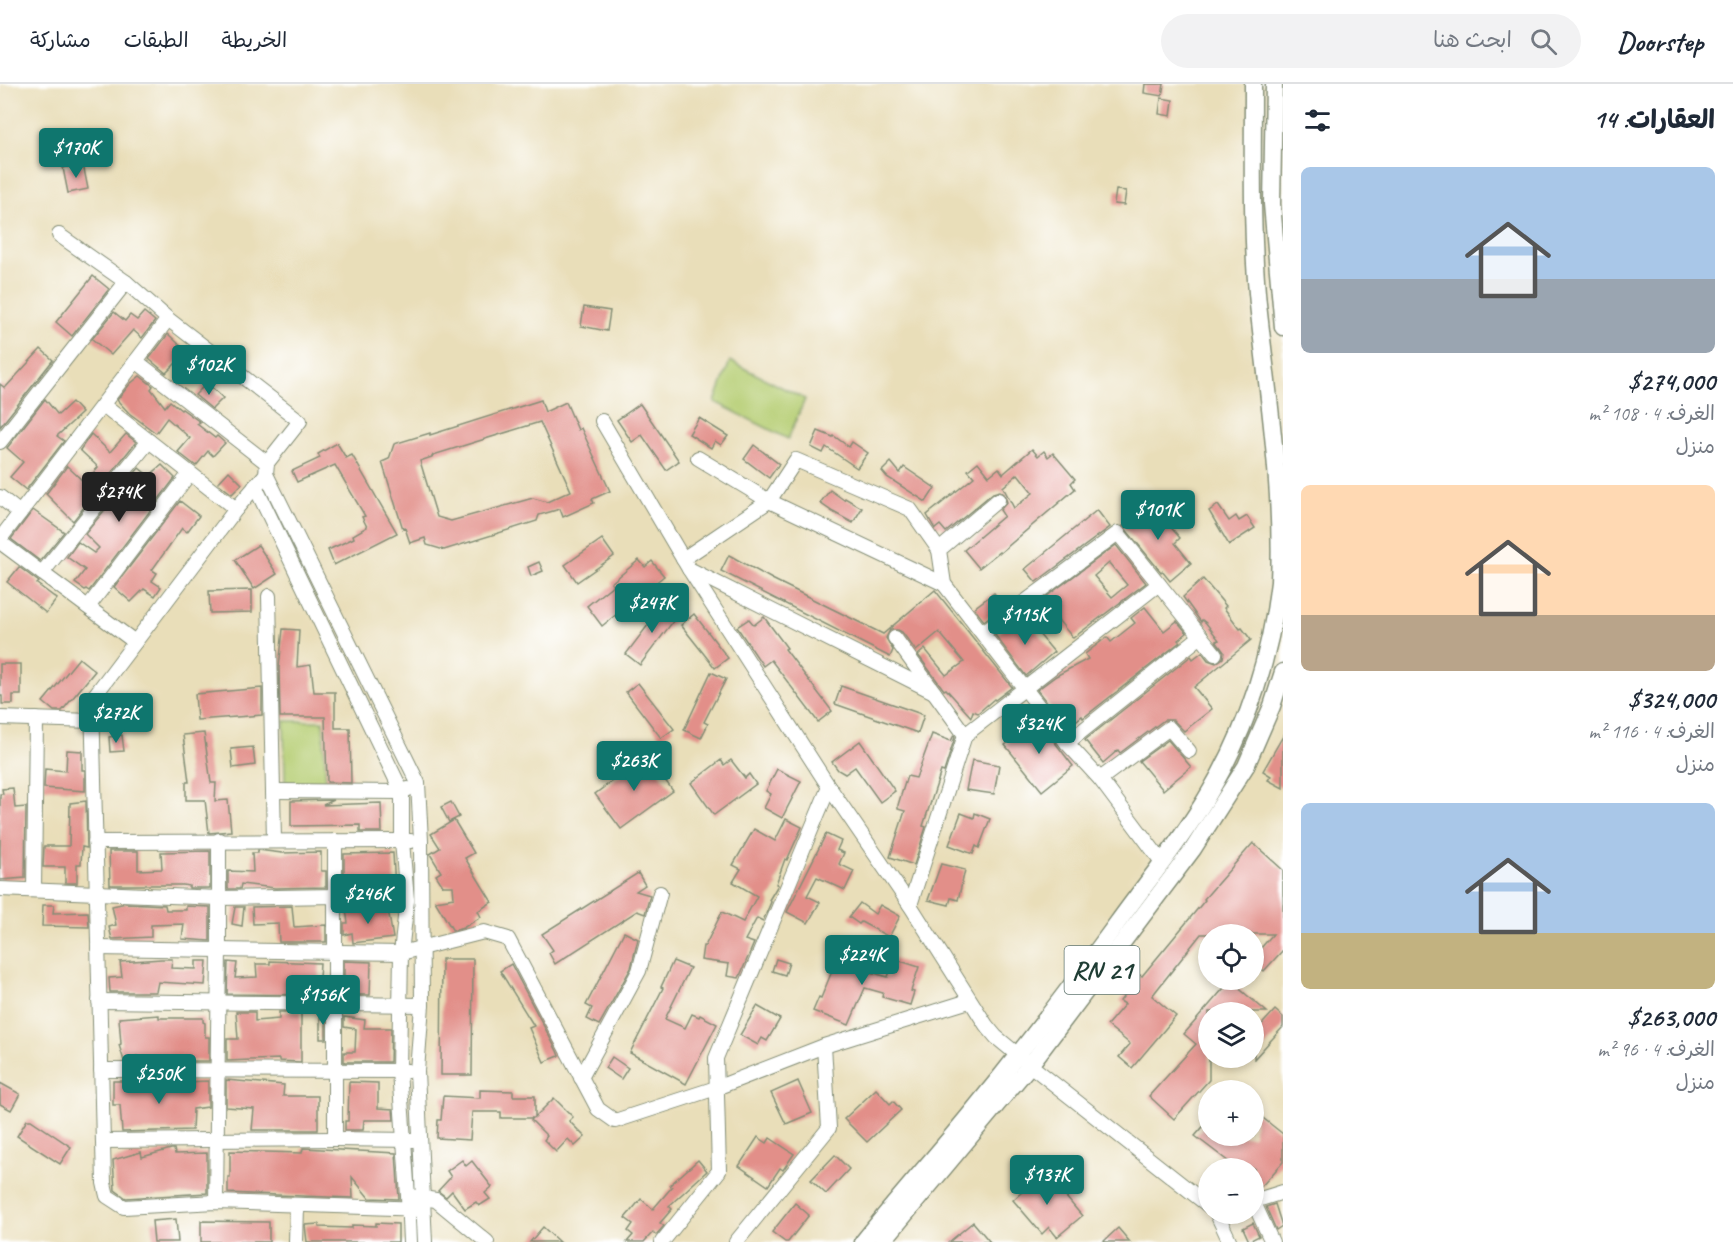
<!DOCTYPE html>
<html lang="ar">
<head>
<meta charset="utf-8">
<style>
	:root { --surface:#fff; --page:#f2f2f3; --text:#1f2937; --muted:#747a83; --line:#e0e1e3; --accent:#0f766e }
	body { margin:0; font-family:Caveat,"Playpen Sans Arabic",sans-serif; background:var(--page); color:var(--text); direction:rtl; height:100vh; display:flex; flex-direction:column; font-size:22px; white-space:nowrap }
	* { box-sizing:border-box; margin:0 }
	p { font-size:20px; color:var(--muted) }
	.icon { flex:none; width:33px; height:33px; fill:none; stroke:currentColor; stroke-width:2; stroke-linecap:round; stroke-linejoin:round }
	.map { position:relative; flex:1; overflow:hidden; direction:ltr }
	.sheet { display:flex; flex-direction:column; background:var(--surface); width:450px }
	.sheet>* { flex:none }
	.fabs { position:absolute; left:1198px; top:840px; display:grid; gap:12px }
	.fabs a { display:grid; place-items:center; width:66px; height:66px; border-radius:50%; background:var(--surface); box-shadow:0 3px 9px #0003; font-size:30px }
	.price { position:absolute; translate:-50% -51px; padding:0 14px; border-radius:6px; background:var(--accent); color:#fff; font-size:20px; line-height:39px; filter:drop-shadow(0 2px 3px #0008) }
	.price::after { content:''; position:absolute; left:50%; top:36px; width:18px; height:14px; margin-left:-9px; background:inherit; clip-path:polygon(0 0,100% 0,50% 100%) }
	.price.on { background:#222; color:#fff }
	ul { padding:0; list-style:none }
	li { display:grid; align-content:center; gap:12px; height:318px; padding:0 18px }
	li span { display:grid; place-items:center; height:186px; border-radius:9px; color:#555 }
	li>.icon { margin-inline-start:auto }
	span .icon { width:108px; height:108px; fill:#fffc; stroke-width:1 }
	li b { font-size:26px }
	h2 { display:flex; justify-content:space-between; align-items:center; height:72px; padding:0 18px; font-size:26px }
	header { display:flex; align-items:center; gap:36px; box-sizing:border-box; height:84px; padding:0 30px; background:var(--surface); border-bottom:2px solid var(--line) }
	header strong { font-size:28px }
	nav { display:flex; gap:33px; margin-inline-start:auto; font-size:21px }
	.search { width:420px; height:54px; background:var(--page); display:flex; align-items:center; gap:15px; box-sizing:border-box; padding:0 21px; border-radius:33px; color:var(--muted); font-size:22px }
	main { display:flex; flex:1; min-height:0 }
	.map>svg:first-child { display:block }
</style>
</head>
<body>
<header>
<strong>Doorstep</strong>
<div class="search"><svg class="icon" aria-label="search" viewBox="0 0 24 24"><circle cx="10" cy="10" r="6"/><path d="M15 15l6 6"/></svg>ابحث هنا</div>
<nav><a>الخريطة</a><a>الطبقات</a><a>مشاركة</a></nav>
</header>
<main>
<section class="sheet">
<h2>العقارات: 14<svg class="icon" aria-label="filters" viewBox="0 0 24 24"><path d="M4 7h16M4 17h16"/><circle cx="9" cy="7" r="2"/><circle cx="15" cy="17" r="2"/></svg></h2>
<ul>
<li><span style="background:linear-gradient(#a9c7e8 60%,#9aa5b1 0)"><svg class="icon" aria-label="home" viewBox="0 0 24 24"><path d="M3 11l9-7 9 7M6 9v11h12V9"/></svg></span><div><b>$274,000</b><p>الغرف: 4 · 108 m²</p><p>منزل</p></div></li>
<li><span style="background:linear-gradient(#ffd9b3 70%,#b9a48a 0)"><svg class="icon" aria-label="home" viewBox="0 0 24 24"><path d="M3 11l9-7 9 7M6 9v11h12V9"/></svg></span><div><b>$324,000</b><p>الغرف: 4 · 116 m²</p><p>منزل</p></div></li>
<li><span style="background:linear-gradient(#a9c7e8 70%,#c2b280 0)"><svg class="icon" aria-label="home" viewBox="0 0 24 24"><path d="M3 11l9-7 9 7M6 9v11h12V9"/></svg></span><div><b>$263,000</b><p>الغرف: 4 · 96 m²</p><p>منزل</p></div></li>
</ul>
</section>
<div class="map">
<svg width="1283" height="1158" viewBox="0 0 1283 1158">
	<rect width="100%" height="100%" fill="#fff"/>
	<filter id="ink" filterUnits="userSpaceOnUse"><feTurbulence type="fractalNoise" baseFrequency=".0167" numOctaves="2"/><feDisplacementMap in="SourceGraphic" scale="12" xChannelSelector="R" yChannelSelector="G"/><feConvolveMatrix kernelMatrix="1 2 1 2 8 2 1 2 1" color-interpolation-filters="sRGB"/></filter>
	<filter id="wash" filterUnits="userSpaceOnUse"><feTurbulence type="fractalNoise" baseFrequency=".008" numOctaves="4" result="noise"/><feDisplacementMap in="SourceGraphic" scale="24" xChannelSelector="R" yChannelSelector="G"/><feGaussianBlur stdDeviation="1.35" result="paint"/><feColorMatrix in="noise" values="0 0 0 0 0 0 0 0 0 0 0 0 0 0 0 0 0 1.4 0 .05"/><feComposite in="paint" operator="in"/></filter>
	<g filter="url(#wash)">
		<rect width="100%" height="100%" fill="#e9deb9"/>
		<!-- green -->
		<g fill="#b6ce73" stroke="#6a8654" stroke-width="1.5">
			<polygon points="730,277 805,315 788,355 715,318"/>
			<polygon points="284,637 323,637 326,703 285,702"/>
		</g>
		<g id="blocks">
			<!-- building -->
			<g fill="#e28f89" fill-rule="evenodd">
				<polygon points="1145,0 1164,0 1162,12 1144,9"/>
				<polygon points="1161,14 1173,16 1171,32 1159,30"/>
				<polygon points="83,80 88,105 68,109 63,84"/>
				<polygon points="1116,106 1126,107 1124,121 1114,120"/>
				<polygon points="93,192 109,205 72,252 56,238"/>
				<polygon points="584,223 610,227 607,247 581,242"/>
				<polygon points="114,228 125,237 130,231 137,236 144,228 155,237 142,254 133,246 111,271 92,255"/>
				<polygon points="168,250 195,275 188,282 180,275 166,289 149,275"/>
				<polygon points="41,265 53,276 0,343 0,300 5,304"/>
				<polygon points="140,292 153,302 151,305 165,323 170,317 181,326 182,325 200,338 197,340 215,354 217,352 225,359 213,372 208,367 196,382 178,368 190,354 167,334 156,349 129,329 117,316 130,300"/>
				<polygon points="207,299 223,314 212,325 195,311"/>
				<polygon points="45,315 58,331 72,318 82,329 57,352 64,357 26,406 10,393 23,378 7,364"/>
				<path d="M 541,316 L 545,328 L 566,318 L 578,346 L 581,344 L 610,407 L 592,415 L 594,419 L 563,433 L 560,425 L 539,431 L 537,437 L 444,466 L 427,461 L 425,454 L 410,459 L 405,444 L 403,445 L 382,378 L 389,375 L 394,360 L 430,349 L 430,351 ZM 540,338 L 571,407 L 547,418 L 533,414 L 451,437 L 437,433 L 420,377 L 432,373 L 433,371 Z"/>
				<polygon points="640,320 679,377 666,386 642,351 632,358 617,336"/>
				<polygon points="699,334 728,352 721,361 715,357 711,364 689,350"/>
				<polygon points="818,347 833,353 834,352 849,363 852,358 868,369 857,384 826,363 823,369 811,363"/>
				<polygon points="91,350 110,368 126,350 136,358 73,437 46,410 67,382 85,399 98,383 80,366"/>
				<polygon points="337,359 346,374 352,371 397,449 334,481 328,466 354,454 353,451 367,443 362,433 365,432 335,381 297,398 292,387 320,374 318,370"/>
				<polygon points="754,361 779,380 769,394 744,375"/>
				<path d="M 1032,365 L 1038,372 L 1044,367 L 1048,373 L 1053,369 L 1075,395 L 1071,399 L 1075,405 L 1000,469 L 999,468 L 979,484 L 964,466 L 1004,432 L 1000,426 L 1007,418 L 1004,410 L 1000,407 L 993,409 L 946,448 L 940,441 L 935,445 L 927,431 L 974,393 L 968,386 L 978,378 L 989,392 L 999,384 L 1003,390 ZM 1018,390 L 1033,409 L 1014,424 L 1003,403 Z"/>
				<polygon points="891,378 900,389 904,383 935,404 926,418 887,393 882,387"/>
				<polygon points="162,381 175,394 89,507 86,505 85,506 75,499 85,486 67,473 78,458 94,469 99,464 85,450 139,384 149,392"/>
				<polygon points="229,387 242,400 232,410 218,399"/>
				<polygon points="830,406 844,416 845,414 862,424 853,439 833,428 820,419"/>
				<polygon points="180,417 199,432 187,448 182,444 152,486 157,489 152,497 161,503 155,512 144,505 131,518 114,503"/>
				<polygon points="1149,418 1180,454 1175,459 1191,479 1170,497 1162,487 1161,488 1123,442"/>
				<polygon points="1218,421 1229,437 1236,432 1239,437 1247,432 1255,444 1229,461 1209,427"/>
				<polygon points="33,426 64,448 40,477 11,455"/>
				<polygon points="1097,426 1110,443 1036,498 1025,485"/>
				<polygon points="602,455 614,472 577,498 565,481"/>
				<polygon points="258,461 277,490 254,505 235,476"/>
				<path d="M 1116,461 L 1146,499 L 1073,554 L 1045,520 L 1050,516 L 1047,512 ZM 1109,479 L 1127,501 L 1112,513 L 1094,492 Z"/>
				<polygon points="729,471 772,495 883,550 935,506 1012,603 995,616 994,615 978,629 973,627 971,633 946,605 944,606 918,571 925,565 946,591 964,578 939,548 916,567 902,548 898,546 890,546 886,554 893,566 890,573 721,487"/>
				<polygon points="639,476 645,483 652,477 664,492 602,542 587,522 613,501 611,499"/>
				<polygon points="539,478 543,487 531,492 528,483"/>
				<polygon points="19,483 39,498 37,500 57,515 46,529 7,498"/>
				<polygon points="1203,495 1226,522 1224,524 1240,545 1242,544 1251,556 1194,603 1212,625 1184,647 1173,636 1164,636 1120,669 1118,666 1103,679 1085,656 1191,572 1193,575 1202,568 1208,576 1216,579 1223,574 1224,568 1216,557 1219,556 1206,539 1202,536 1201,538 1183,513"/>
				<polygon points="252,506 252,528 210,529 209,507"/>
				<polygon points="994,509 1004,521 984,537 974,524"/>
				<polygon points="664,520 678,531 640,581 626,570"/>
				<polygon points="1145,523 1164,547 1177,537 1187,549 1178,556 1180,558 1083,634 1082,632 1067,644 1037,606 1056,592 1088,575 1085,570 1107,553 1111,558 1135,539 1131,534"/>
				<polygon points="694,530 728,574 715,584 681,541"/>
				<polygon points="764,533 787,564 785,565 832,627 818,638 771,576 763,582 737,543 749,535 754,541"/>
				<polygon points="1018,535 1023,542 1028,537 1054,568 1026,592 995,551"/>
				<polygon points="283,545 299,546 297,583 311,581 314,608 335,608 335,644 350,644 351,699 327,698 325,633 280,633 279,584"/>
				<polygon points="79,574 95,587 62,627 54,627 43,618"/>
				<polygon points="0,580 21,580 21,611 13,611 13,620 2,620 2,612 0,612"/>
				<polygon points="711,588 726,595 704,638 708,640 701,654 684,646"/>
				<polygon points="638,599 674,645 661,654 626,608"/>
				<polygon points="841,602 924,631 918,649 835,620"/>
				<polygon points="262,604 262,631 197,636 195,610"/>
				<polygon points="1037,635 1073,682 1042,707 1005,661"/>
				<polygon points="204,649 211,699 216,699 215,717 228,716 231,747 209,749 205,716 186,716 186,698 189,698 183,651"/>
				<polygon points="932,650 951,657 954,651 955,653 944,688 941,687 923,742 926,743 914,781 890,773 905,727 898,725 898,721 907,692 916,694"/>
				<polygon points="122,651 124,667 110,668 109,653"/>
				<polygon points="1283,652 1283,704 1268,696 1271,692 1263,687"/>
				<polygon points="1168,656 1191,683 1163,706 1139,677"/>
				<polygon points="860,657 895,707 880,718 855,683 845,690 838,686 832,678"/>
				<polygon points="253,663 255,681 233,684 231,665"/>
				<polygon points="67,666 82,667 82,686 85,686 85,707 44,704 45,685 66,687"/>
				<polygon points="647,671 673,707 621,745 595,710"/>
				<polygon points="721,676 724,681 731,676 745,694 749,690 756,700 714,731 691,699"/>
				<polygon points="972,676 999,681 994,710 966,706"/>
				<polygon points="777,685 801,697 782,734 764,724 771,710 766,707"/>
				<polygon points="13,704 15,724 26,723 25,794 0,796 0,710 3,710 2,705"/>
				<polygon points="334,716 323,721 381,719 382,748 360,748 360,741 291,742 291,717"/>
				<polygon points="86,717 87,764 82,763 81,780 77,780 77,799 65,799 65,783 43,783 44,762 69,762 70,719"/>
				<polygon points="451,718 459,733 449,738 441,723"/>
				<polygon points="961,729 974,734 975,729 990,735 979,764 976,762 973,770 949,761"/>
				<polygon points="786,735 802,743 787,776 785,775 776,800 778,801 769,816 771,818 763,837 757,834 745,856 754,859 739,894 727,892 729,880 701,876 703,862 705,862 722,828 743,838 757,812 733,798 741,785 733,781 754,745 775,757"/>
				<polygon points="454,736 474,769 465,774 492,818 478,827 481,833 463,844 453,847 435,817 454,814 453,802 443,802 436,791 441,788 430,770 440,764 431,750"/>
				<polygon points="826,750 841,757 837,766 844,769 839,780 854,787 845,806 817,793 807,812 820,818 808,839 787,828"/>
				<polygon points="1253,759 1283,786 1283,866 1264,887 1254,878 1254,872 1273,850 1201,850 1152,912 1176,932 1132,984 1119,973 1130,960 1107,941 1125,920 1120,917 1140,891 1142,892 1205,816 1204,815"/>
				<polygon points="258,766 282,769 321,768 321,787 326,787 326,803 275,804 241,800 240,805 228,805 228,787 253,788 252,769 258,769"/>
				<polygon points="109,767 138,767 138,786 162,785 161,768 210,767 210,804 189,804 189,802 183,801 110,801"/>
				<polygon points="393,769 395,805 344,803 344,770"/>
				<polygon points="941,780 965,786 958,816 951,814 949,821 928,816"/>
				<polygon points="638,789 645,801 636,807 650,811 645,830 637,827 555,880 549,869 553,866 542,850"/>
				<polygon points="126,819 165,821 166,826 186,826 186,822 210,823 210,857 182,855 184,840 151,841 151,853 112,855 109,843 116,841 112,822"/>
				<polygon points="860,819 875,830 880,821 900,832 889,853 861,838 859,840 849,833"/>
				<polygon points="43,821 54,821 53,829 88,828 89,843 42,842"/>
				<polygon points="292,822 294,843 326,841 326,858 279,858 278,839 253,840 252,823"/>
				<polygon points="235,823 244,823 242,842 232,840"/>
				<polygon points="366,823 367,828 388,825 393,854 353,859 352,849 344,851 344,839 348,839 346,825"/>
				<polygon points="624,848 638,855 631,884 599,941 587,935 592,924 586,921"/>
				<polygon points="839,860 852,865 849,871 865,876 862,886 888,893 894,875 919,883 911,907 914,908 910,921 882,913 883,909 865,904 849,941 813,927 819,913 821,914 837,875 833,873"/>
				<polygon points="161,875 172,875 171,884 196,885 196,877 207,877 205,901 158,898 156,908 110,908 109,894 122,893 120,878"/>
				<polygon points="442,875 473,875 472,991 441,991"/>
				<polygon points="776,875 789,879 785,891 772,887"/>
				<polygon points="270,877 320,879 319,894 325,894 324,911 227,910 228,878 237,879 235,894 257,893 256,880 270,880"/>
				<polygon points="344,877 371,878 370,911 344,911"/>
				<polygon points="673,877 690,884 665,935 685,944 692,930 699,933 700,931 717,940 686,1000 630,969 663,904 661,903"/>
				<polygon points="511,880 557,967 559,972 544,978 529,944 534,942 500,887"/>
				<polygon points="1230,897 1267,928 1209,928 1209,996 1174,1035 1149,1012 1196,960 1184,950"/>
				<polygon points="757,922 780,935 767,957 762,954 758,961 740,951"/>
				<polygon points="1275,926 1283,933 1283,943 1254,975 1254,949"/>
				<polygon points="236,928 255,928 255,937 279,935 279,928 301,928 301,978 279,977 279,975 227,977 227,955 238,955"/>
				<rect x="320" y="930" width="6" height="25"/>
				<polygon points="159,931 159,934 203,934 203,938 205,939 205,953 209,953 209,977 138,977 137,972 124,977 119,961 121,960 119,934"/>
				<polygon points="344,933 365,936 364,944 391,944 390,978 344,978 344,968 355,968 356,945 344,943"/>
				<polygon points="612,973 628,984 621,995 605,984"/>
				<polygon points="226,996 284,1001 283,1012 318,1012 318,1046 252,1046 254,1025 226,1023"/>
				<polygon points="113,997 136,997 136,1000 208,997 208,1023 193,1025 192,1046 122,1048 120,1021 113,1021"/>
				<polygon points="798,997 812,1029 786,1040 771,1009"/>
				<polygon points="349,998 378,999 378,1024 393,1025 394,1036 364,1036 363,1046 345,1046 345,1037 348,1037"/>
				<polygon points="0,999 20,1010 11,1026 0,1020"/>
				<polygon points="876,1005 890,1020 893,1017 901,1026 867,1058 844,1035"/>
				<polygon points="480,1006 513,1007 513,1012 535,1012 535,1033 554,1014 573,1033 569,1037 585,1053 575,1062 568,1055 556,1068 544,1056 547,1052 531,1036 533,1034 501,1034 501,1028 472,1028 470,1056 437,1054 438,1036 441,1036 443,1012 480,1014"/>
				<polygon points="1254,1027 1283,1050 1283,1078 1260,1104 1254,1099 1254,1084 1237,1084 1195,1052 1209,1036 1209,1052 1254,1052"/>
				<polygon points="27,1036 31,1036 71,1063 60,1080 17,1052"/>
				<polygon points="758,1053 767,1059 770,1054 794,1070 783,1086 780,1084 768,1102 739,1082"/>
				<polygon points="303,1064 396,1069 399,1115 369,1114 352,1093 353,1114 228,1109 228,1093 230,1093 230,1067 302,1069"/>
				<polygon points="171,1065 174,1065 175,1070 207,1069 207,1109 126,1114 115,1106 113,1076 141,1068 142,1073"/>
				<polygon points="835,1071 849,1085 826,1110 811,1096"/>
				<polygon points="462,1076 466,1082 472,1077 492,1103 485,1109 490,1115 479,1122 476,1118 465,1125 452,1107 446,1113 438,1107 451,1093 447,1087"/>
				<polygon points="698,1076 707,1087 669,1122 672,1125 660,1139 664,1142 656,1151 653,1148 644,1158 627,1158 633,1151 628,1147 633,1140 625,1134 641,1115 653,1125 672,1103 670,1101"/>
				<polygon points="1045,1088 1082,1132 1057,1153 1049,1143 1042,1150 1013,1116"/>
				<polygon points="795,1119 809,1131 788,1158 785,1158 772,1148"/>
				<polygon points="1275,1120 1282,1142 1276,1146 1266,1123"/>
				<polygon points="176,1135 178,1158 154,1158 152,1137"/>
				<polygon points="201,1137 269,1138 269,1158 201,1158"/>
				<polygon points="973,1138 990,1158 949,1158"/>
				<polygon points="376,1139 398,1140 398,1158 307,1158 305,1141 319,1140 319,1143 352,1144 352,1141 376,1142"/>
				<polygon points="1253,1139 1259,1152 1249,1157 1243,1144"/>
				<polygon points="543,1143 559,1158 530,1158"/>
				<polygon points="1118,1144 1130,1158 1103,1158"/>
			</g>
		</g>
	</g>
	<g filter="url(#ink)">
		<use href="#blocks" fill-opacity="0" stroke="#848e76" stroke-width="1.5"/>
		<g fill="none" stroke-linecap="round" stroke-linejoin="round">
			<!-- minor casing -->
			<g stroke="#848e76" stroke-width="16">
				<g id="minor">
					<polyline points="59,151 126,198 168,235 300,337 267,379 266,390 236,425 92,615 104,1099 107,1112 124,1123 216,1118 423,1125"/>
					<polyline points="136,277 267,379"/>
					<polyline points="103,321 236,425"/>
					<polyline points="602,337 689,485 829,703 910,821 986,941 996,953 1030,981 1209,1122"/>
					<polyline points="0,358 126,198"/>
					<polyline points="698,374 769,417 944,500"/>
					<polyline points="266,390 418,699 421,757 422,921 417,987 425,1158"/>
					<polyline points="255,402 402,708 402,757 407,816 401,869 399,987 408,1112 410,1158"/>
					<polyline points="0,413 20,429"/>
					<polyline points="998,416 939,466 944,500 1067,659 1100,695 1162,778"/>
					<polyline points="0,455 168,235"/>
					<polyline points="0,458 135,558"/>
					<polyline points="683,475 769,417 796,376 910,425 939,466"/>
					<polyline points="689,485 934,608"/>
					<polyline points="42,489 149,357"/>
					<polyline points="269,512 274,757"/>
					<polyline points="88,523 190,389"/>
					<polyline points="983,549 1118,449 1215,570"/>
					<polyline points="895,554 965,651"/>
					<polyline points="0,634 92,637"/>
					<polyline points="1067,659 1201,552"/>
					<polyline points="1100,695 1169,644 1189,667"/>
					<polyline points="273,707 402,708 408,705"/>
					<polyline points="95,758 411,757"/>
					<polyline points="0,805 219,814 336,812 407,816"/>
					<polyline points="34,806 36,635"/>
					<polyline points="910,821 965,651 1159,500"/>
					<polyline points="98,864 401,869 484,848 508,855 598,1025 615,1037 716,1004 824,962 969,917"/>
					<polyline points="99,917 422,921"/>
					<polyline points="101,986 408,987"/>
					<polyline points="581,994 639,887 660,809"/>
					<polyline points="335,1055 335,757"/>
					<polyline points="103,1057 335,1055 413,1056"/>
					<polyline points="415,1113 436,1116 487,1158"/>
					<polyline points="1254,1117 1283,1108"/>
					<polyline points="216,1118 219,866 219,756"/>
					<polyline points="1254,1119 1272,1158"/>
					<polyline points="1217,1130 1230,1158"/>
					<polyline points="296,1158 297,1122"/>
					<polyline points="662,1158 719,1087 716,974 829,703"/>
					<polyline points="736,1158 829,1044 824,962"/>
				</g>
			</g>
			<!-- major casing -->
			<g stroke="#848e76" stroke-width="19">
				<g id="major">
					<polyline points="1274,0 1272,120 1283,243"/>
					<path d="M 863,1158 C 898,1114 936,1072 971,1029 C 1022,967 1071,903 1118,838 C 1149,795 1184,753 1211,706 C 1248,643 1271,570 1279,498 C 1283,405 1268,312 1258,220 C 1251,147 1253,73 1253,0"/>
					<polyline points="882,1158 1030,981 1193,765 1246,682 1272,622 1283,588"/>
				</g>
			</g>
			<!-- minor -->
			<use href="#minor" stroke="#fff" stroke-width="14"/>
			<!-- major -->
			<use href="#major" stroke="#fff" stroke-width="16"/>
		</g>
	</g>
	<g text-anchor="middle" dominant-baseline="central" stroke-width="4.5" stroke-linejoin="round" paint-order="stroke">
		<!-- shield labels -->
		<rect fill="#fff" stroke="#627771" stroke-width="1.5" x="1064.5" y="862" width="75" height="48" rx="4.5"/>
		<g font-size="27" font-weight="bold" fill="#1f3d34">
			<text x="1102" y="886">RN 21</text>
		</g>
	</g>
</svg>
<div class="fabs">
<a><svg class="icon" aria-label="locate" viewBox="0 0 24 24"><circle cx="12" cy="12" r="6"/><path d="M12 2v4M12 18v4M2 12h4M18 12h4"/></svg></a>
<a><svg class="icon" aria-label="layers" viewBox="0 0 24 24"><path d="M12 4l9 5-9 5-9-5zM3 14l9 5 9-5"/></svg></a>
<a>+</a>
<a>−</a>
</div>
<b class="price" style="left:76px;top:95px">$170K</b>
<b class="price" style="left:209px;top:312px">$102K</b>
<b class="price on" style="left:119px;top:439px">$274K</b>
<b class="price" style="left:1158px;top:457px">$101K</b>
<b class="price" style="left:652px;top:550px">$247K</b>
<b class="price" style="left:1025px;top:562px">$115K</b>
<b class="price" style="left:116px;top:660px">$272K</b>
<b class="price" style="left:1039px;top:671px">$324K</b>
<b class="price" style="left:634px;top:708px">$263K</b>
<b class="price" style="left:368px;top:841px">$246K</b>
<b class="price" style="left:862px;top:902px">$224K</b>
<b class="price" style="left:323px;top:942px">$156K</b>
<b class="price" style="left:159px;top:1021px">$250K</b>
<b class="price" style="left:1047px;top:1122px">$137K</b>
</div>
</main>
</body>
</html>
